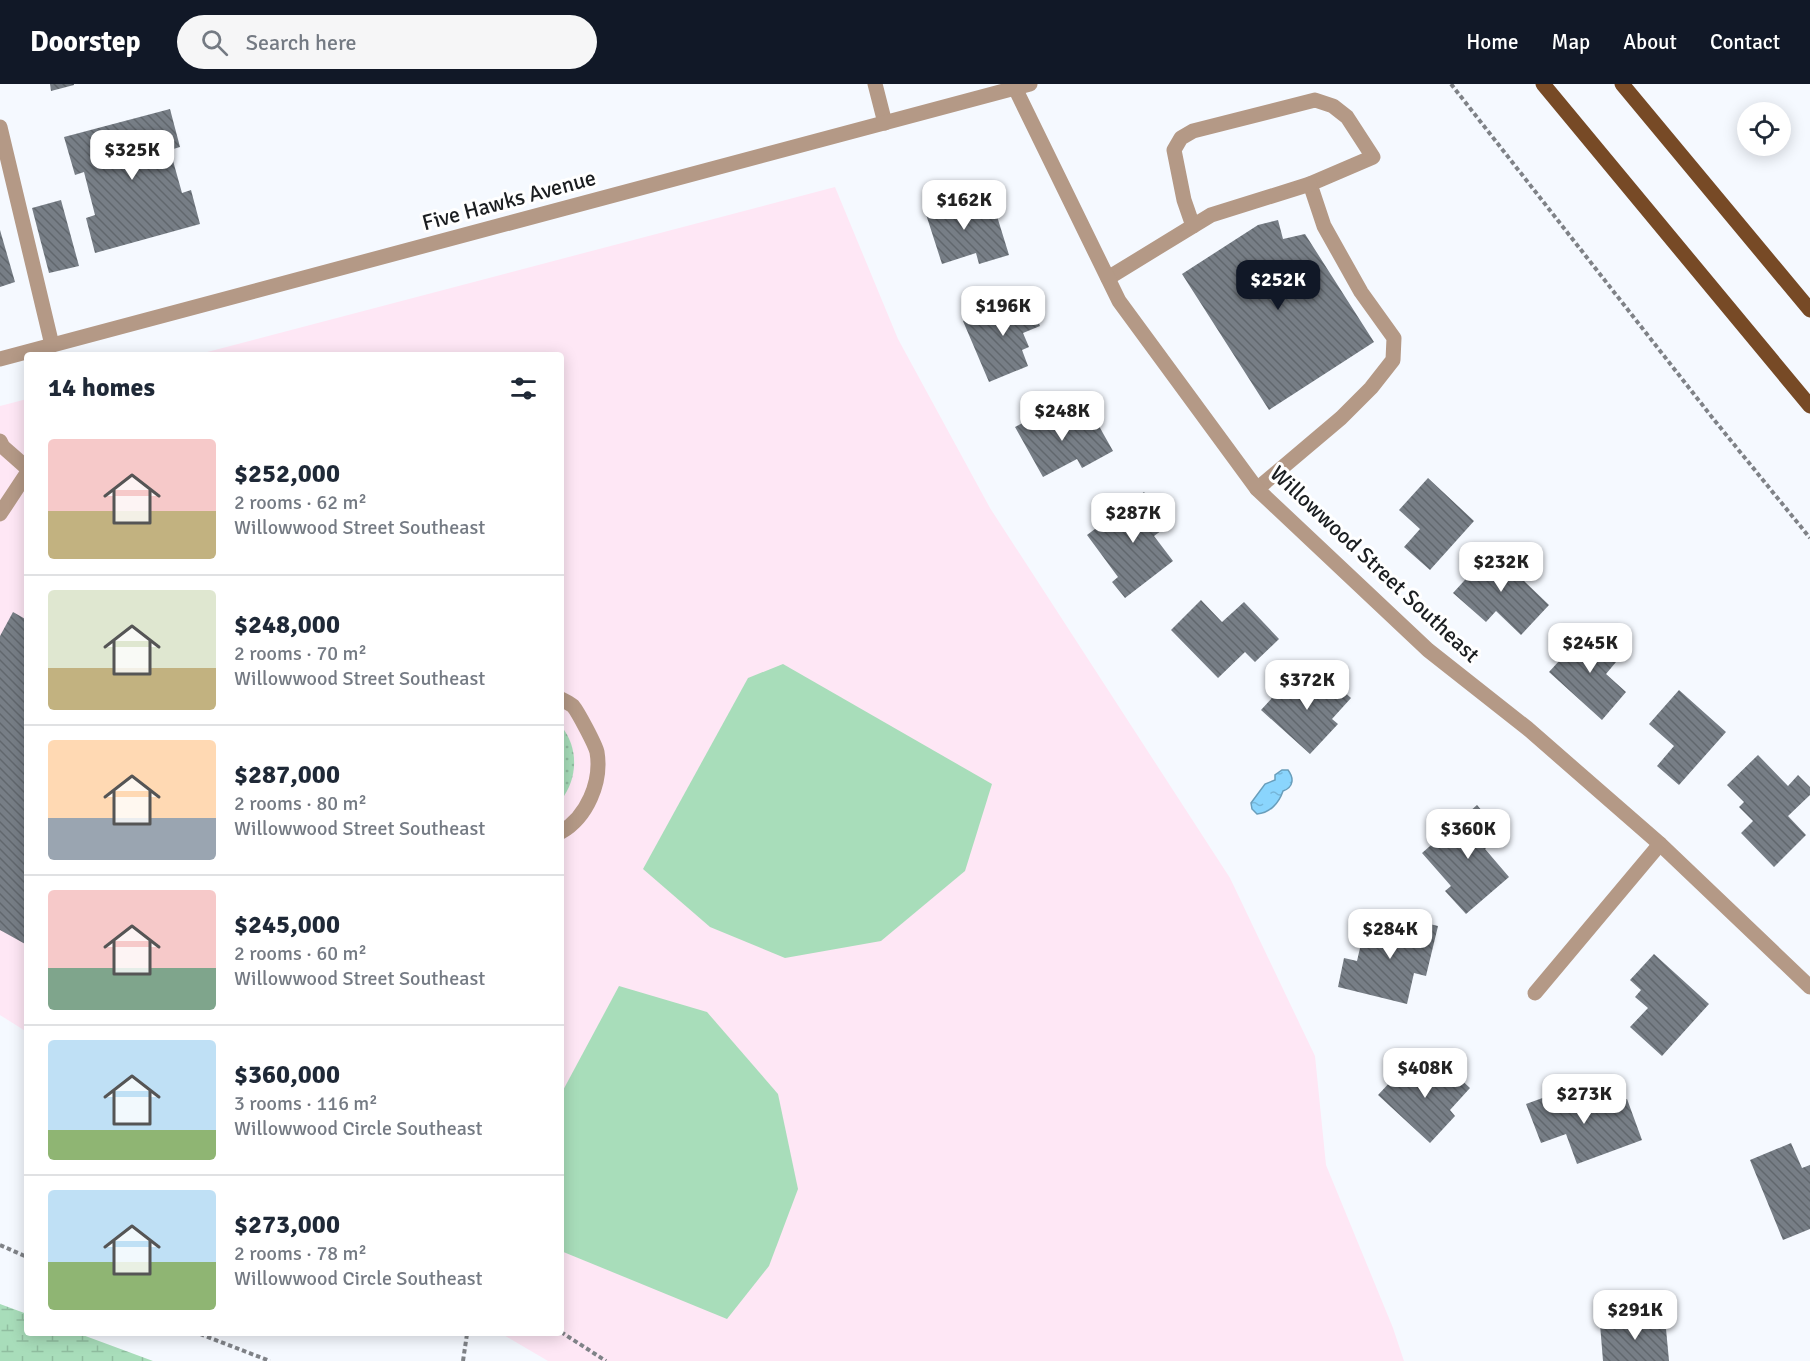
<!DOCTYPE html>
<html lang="en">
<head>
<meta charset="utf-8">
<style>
	:root { --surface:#fff; --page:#f6f6f7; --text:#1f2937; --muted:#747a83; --line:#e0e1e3; --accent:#111827 }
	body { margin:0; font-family:Signika,sans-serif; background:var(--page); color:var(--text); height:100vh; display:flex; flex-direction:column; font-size:22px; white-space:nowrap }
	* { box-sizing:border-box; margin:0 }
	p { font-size:20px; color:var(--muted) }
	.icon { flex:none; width:33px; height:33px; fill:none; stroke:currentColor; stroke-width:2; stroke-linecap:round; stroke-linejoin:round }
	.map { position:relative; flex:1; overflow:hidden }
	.details { position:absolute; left:24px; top:268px; width:540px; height:984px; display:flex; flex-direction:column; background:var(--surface); border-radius:6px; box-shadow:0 3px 15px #0003 }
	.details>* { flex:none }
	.fabs { position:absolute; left:1737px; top:18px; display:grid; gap:12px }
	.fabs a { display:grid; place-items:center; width:54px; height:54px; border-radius:50%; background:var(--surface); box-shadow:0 3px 15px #0003; font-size:30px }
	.price { position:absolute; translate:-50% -51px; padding:0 14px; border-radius:12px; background:#fff; color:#222; font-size:20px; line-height:39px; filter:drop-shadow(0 2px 3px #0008) }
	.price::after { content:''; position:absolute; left:50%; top:36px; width:18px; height:14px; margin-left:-9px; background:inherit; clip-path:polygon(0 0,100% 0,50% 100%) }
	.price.on { background:var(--accent); color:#fff }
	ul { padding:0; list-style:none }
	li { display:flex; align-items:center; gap:18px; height:150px; padding:0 24px }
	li+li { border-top:2px solid var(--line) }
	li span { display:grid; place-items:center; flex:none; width:168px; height:120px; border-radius:6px; color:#555 }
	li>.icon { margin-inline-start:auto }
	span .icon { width:72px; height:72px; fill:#fffc; stroke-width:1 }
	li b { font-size:26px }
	h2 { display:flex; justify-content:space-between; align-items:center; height:72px; padding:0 24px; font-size:26px }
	header { display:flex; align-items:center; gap:36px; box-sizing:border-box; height:84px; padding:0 30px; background:var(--accent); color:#fff }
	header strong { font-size:28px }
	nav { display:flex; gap:33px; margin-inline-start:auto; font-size:21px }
	.search { width:420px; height:54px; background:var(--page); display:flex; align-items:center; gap:15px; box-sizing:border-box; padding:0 21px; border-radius:33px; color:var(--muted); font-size:22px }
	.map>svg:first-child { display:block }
</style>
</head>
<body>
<header>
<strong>Doorstep</strong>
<div class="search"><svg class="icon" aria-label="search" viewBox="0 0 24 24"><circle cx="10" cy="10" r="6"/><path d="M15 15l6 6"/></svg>Search here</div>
<nav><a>Home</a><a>Map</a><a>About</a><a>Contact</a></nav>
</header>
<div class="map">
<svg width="1810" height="1277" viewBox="0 0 1810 1277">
	<defs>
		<pattern id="grass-dots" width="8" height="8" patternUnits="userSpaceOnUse" patternTransform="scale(1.5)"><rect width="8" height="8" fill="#a8ddba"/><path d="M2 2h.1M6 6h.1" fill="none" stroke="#90bda0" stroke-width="1.8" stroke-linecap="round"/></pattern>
		<pattern id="wetland-marsh" width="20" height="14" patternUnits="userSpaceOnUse" patternTransform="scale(1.5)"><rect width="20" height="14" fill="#a8ddba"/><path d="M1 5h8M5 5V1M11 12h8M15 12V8" fill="none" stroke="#90bda0"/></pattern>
		<pattern id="water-ripples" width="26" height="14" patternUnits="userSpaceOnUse" patternTransform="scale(1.5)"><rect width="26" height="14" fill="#8ad5fd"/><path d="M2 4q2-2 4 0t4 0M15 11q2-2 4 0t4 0" fill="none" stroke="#76b6d9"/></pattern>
		<pattern id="building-back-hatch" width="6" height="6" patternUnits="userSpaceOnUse" patternTransform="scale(1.5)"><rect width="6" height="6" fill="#777e86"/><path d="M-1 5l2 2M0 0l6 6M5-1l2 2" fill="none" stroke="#61676d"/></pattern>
	</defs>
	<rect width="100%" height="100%" fill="#f5f9ff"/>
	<!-- education -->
	<g fill="#fee7f5">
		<polygon points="835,103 898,255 990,424 1230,794 1315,972 1326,1081 1393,1244 1404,1277 548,1277 502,1250 561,1250 561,272 192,272"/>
		<polygon points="27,315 27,948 0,931 0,322"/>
	</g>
	<!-- grass -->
	<path fill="url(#grass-dots)" d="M 561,642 C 579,663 578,695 561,716 Z"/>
	<!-- wetland -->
	<polygon fill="url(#wetland-marsh)" points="0,1220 27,1230 27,1250 80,1250 153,1277 0,1277"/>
	<!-- garden -->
	<g fill="#a8ddba">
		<polygon points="783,580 992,700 965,787 881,857 785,874 710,843 643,785 748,594"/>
		<polygon points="619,902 707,928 778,1010 798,1105 769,1182 727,1235 561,1167 561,1010"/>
	</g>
	<!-- water -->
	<path fill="url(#water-ripples)" stroke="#699ebb" stroke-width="1.5" d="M 1282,686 L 1288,686 C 1294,694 1294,703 1283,707 C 1279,719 1270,729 1257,730 L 1252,725 L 1251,719 L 1265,700 L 1275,696 L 1275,691 Z"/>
	<!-- building -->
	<g fill="url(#building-back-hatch)">
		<polygon points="50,0 74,0 74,1 51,7"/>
		<polygon points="170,25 180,63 170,66 182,109 191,106 200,140 95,169 86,134 95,131 84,88 75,91 64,53"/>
		<polygon points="962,108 967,123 976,120 980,135 996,129 1009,171 979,180 976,169 942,180 923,121"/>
		<polygon points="61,116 79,182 49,189 32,124"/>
		<polygon points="1278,136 1283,155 1305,150 1374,258 1269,326 1182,190 1258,141"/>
		<polygon points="0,146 15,198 0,203"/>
		<polygon points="1027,210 1040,242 1023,249 1029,263 1022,266 1028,282 989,298 963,237"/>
		<polygon points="1052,323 1062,340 1076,332 1081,343 1095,335 1113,367 1082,384 1077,375 1043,393 1015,343"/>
		<polygon points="1428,394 1474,437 1430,486 1404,463 1420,445 1399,426"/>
		<polygon points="1144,408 1169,441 1154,452 1173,477 1125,514 1112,498 1118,493 1087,451"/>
		<polygon points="1495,463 1526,491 1522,495 1549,521 1521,551 1496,527 1486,538 1453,509"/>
		<polygon points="1201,516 1222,538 1244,518 1279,555 1255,578 1245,568 1218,594 1171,546"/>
		<polygon points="13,528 27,536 27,861 0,846 0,552"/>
		<polygon points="1589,544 1621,572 1606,590 1626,608 1602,636 1549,588"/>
		<polygon points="1325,591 1351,614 1332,635 1338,640 1310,670 1261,626 1291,593 1309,609"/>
		<polygon points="1679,606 1726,648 1679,701 1657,682 1674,662 1649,640"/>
		<polygon points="1758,671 1788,702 1798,691 1810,703 1810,711 1788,732 1806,751 1774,783 1741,749 1753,737 1739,723 1744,718 1727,701"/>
		<polygon points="1477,721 1502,750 1485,765 1509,793 1466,830 1445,807 1451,802 1422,769"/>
		<polygon points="1404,834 1438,842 1426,892 1414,889 1407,920 1338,903 1344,874 1357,877 1366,838 1401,846"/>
		<polygon points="1654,870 1709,920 1662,972 1630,943 1648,924 1635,913 1641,906 1630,896"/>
		<polygon points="1441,977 1470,1004 1450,1026 1455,1032 1430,1059 1378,1011 1406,981 1423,997"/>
		<polygon points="1570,1004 1580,1031 1627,1015 1642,1056 1577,1080 1566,1050 1541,1059 1526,1020"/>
		<polygon points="1791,1059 1802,1084 1810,1081 1810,1145 1783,1156 1750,1076"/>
		<polygon points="1665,1234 1669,1277 1603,1277 1600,1240"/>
	</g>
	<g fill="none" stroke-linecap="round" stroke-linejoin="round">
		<!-- path -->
		<g stroke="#7f8287" stroke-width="4" stroke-dasharray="4.5 3" stroke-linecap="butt">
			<polyline points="1451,0 1715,337 1810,454"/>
			<polyline points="0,1161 27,1173"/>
			<polyline points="561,1248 606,1277"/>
			<polyline points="200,1250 270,1277"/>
			<polyline points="463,1277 467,1250"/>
		</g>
		<!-- lane -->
		<g stroke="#b49986" stroke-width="15">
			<polyline points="875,0 885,39"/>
			<polyline points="0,43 52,261"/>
			<polyline points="1193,142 1184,116 1174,66 1181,54 1193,47 1315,16 1333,22 1347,33 1373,73 1310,100 1324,142 1361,208 1394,254 1393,276 1371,304 1341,334 1257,405"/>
			<polyline points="1108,194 1211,131 1310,100"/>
			<polyline points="0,357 3,363 27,384"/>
			<polyline points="0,430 27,389"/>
			<path d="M 561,615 C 565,617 569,619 573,622 C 578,628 595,660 597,668 C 602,698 587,733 561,748"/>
		</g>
		<!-- street -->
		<g stroke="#b49986" stroke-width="15">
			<polyline points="1015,4 1119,217 1257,405 1428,566 1527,644 1660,760 1810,903"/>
			<polyline points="0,275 1030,0"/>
			<polyline points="1535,909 1660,760"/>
		</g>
		<!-- primary -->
		<g stroke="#774a26" stroke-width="15">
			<polyline points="1543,0 1810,322"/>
			<polyline points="1622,0 1810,226"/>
		</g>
	</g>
	<g text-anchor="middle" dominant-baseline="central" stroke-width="6" stroke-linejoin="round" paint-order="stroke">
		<!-- street labels -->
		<g font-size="22" fill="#1b1e21" stroke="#fff">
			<text transform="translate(509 116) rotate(-15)">Five Hawks Avenue</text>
			<text transform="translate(1375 480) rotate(43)">Willowwood Street Southeast</text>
		</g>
	</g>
</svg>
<div class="fabs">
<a><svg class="icon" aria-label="locate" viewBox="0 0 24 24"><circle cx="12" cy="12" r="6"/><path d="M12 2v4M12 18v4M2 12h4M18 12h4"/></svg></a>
</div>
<b class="price" style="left:132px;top:97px">$325K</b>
<b class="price" style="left:964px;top:147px">$162K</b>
<b class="price on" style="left:1278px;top:227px">$252K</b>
<b class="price" style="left:1003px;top:253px">$196K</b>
<b class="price" style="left:1062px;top:358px">$248K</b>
<b class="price" style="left:1133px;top:460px">$287K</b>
<b class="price" style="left:1501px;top:509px">$232K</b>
<b class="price" style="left:1590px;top:590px">$245K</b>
<b class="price" style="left:1307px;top:627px">$372K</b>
<b class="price" style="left:1468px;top:776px">$360K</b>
<b class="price" style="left:1390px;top:876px">$284K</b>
<b class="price" style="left:1425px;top:1015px">$408K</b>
<b class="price" style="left:1584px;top:1041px">$273K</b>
<b class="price" style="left:1635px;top:1257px">$291K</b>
<section class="details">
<h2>14 homes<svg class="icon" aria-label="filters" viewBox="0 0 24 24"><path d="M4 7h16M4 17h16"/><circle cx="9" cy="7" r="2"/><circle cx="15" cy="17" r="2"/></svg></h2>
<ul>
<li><span style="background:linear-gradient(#f6c9c9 60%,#c2b280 0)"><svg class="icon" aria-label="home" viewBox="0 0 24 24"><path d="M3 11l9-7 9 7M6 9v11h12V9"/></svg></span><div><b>$252,000</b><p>2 rooms · 62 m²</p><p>Willowwood Street Southeast</p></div></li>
<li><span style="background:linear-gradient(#dfe7d0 65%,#c2b280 0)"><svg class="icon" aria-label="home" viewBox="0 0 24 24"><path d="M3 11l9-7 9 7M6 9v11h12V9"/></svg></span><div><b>$248,000</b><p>2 rooms · 70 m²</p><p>Willowwood Street Southeast</p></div></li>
<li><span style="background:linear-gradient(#ffd9b3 65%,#9aa5b1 0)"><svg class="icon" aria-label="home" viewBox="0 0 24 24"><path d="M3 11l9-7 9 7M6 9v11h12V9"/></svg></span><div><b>$287,000</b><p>2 rooms · 80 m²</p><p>Willowwood Street Southeast</p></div></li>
<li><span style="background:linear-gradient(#f6c9c9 65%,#7fa58c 0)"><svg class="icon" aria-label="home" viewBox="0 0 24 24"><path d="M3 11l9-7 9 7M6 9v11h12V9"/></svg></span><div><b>$245,000</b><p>2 rooms · 60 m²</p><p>Willowwood Street Southeast</p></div></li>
<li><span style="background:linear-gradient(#bfe0f5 75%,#8fb573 0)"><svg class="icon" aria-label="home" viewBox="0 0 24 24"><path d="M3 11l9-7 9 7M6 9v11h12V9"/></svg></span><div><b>$360,000</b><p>3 rooms · 116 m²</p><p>Willowwood Circle Southeast</p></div></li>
<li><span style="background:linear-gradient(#bfe0f5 60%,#8fb573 0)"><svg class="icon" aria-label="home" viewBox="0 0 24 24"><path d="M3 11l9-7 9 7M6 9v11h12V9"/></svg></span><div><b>$273,000</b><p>2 rooms · 78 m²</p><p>Willowwood Circle Southeast</p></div></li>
</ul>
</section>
</div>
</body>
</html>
